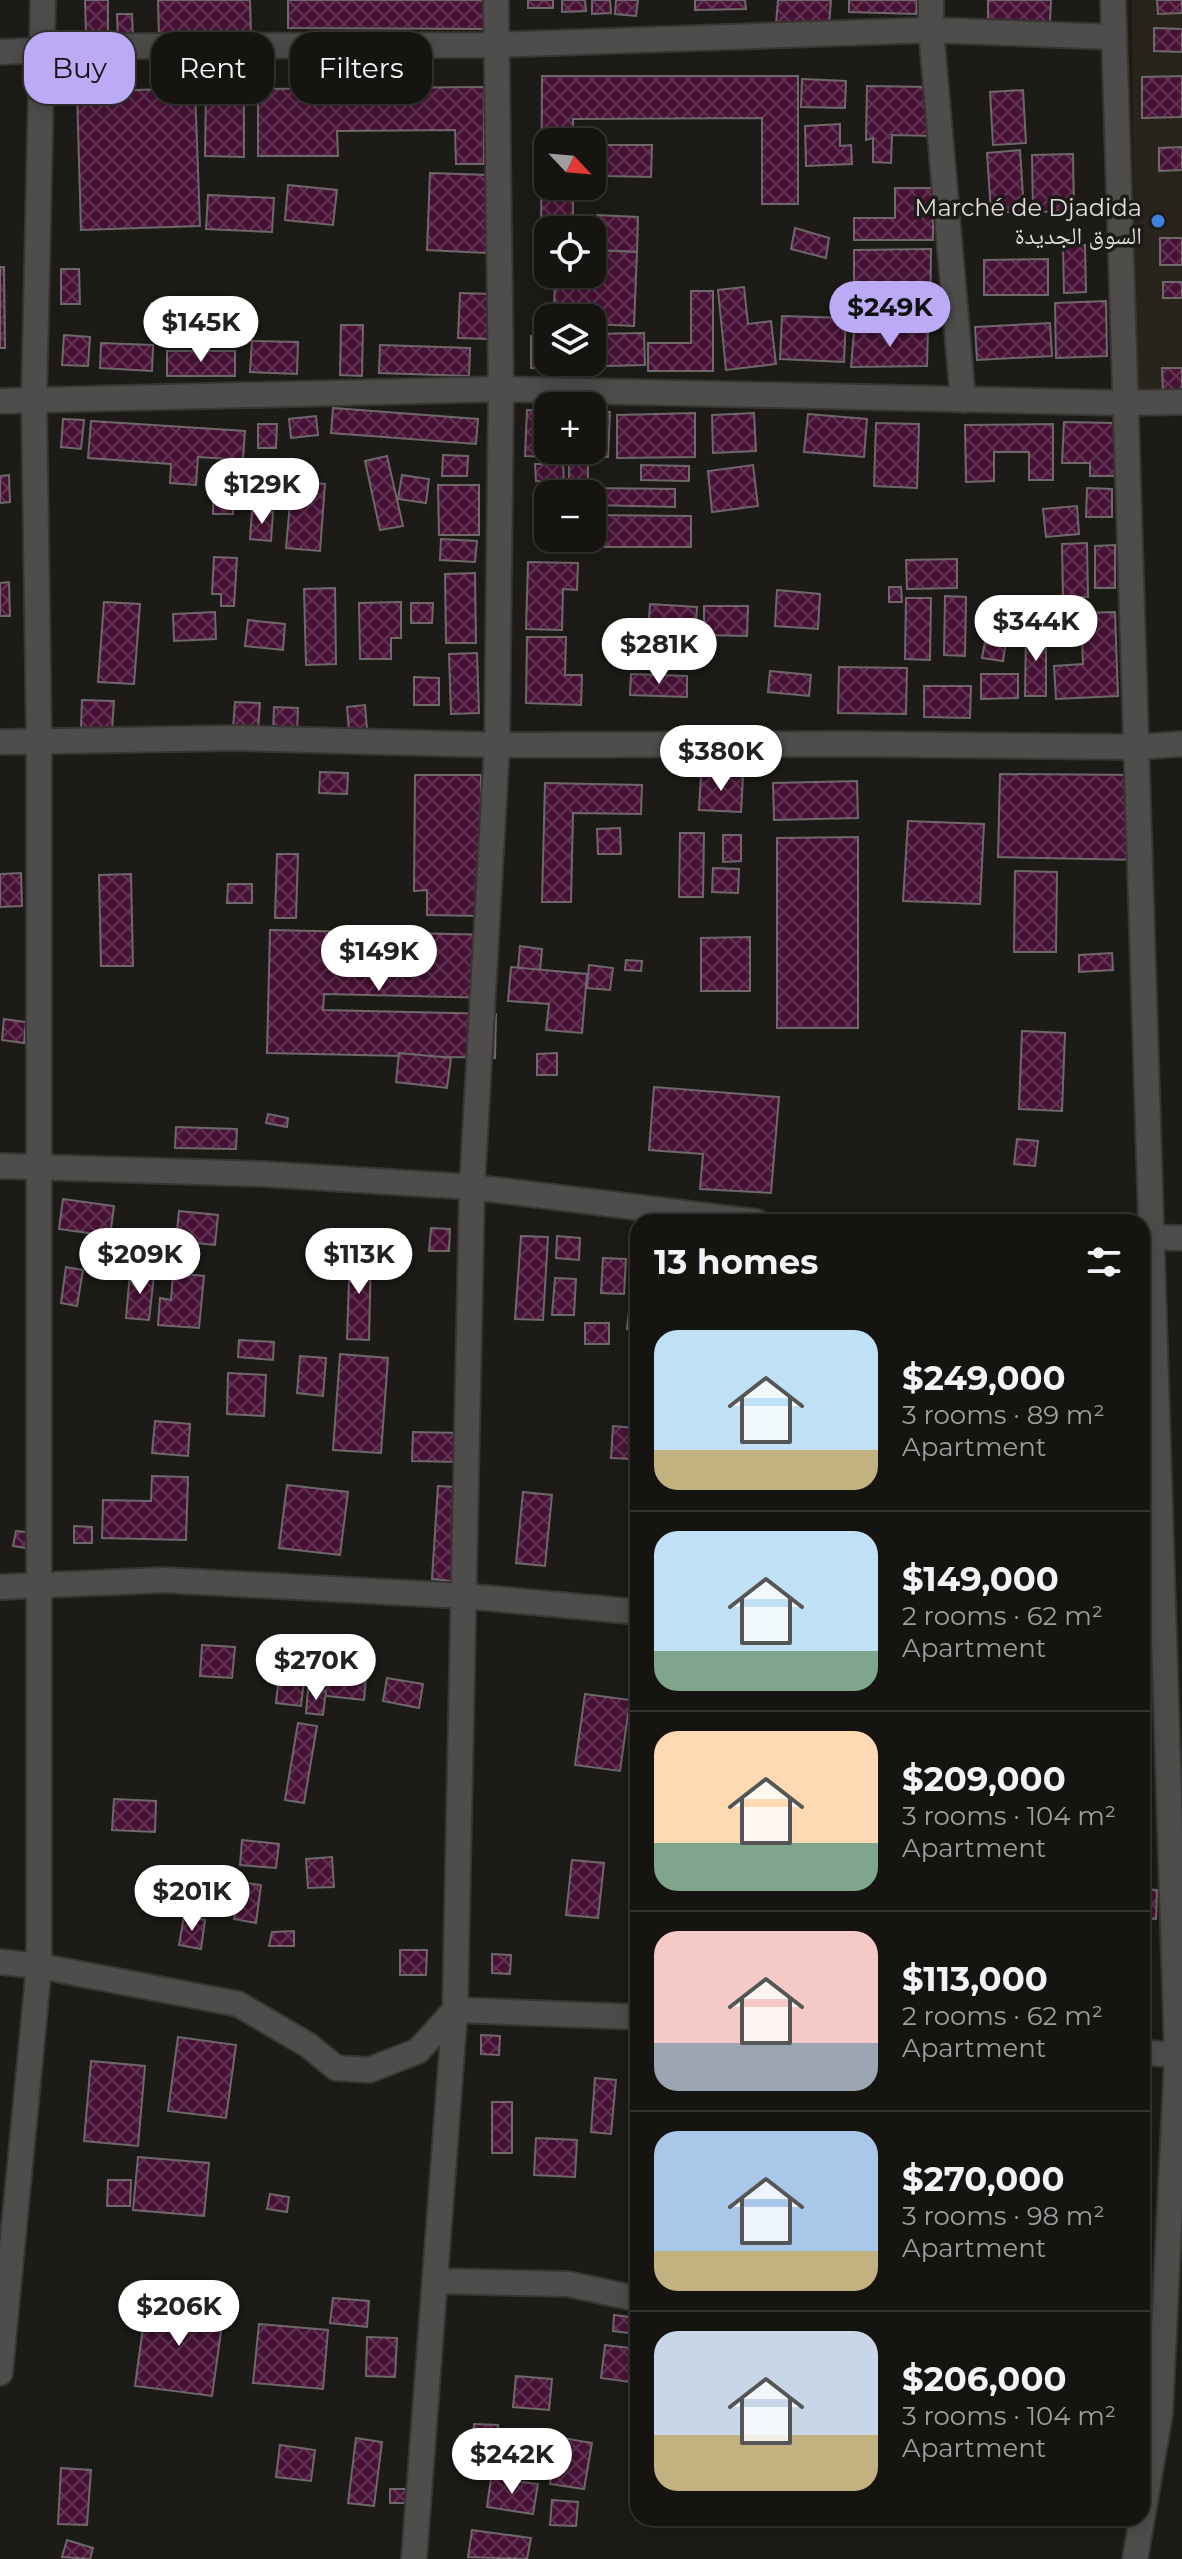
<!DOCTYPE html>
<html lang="en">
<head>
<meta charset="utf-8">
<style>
	:root { --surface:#161411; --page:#1f1d1a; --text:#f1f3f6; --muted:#9e9e9f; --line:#353331; --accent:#bbaaf6 }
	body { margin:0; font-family:Montserrat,"Noto Naskh Arabic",sans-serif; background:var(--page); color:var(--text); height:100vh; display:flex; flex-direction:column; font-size:30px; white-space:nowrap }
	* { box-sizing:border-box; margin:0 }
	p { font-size:26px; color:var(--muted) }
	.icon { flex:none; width:44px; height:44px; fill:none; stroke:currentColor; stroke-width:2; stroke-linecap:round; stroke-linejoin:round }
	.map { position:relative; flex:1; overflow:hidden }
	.panel { position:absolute; left:630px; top:1214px; width:520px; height:1312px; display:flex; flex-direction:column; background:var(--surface); border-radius:24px; box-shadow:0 4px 20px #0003,0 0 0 2px var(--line) }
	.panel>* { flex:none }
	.banner { position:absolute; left:24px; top:32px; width:486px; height:72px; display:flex; gap:16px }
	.needle { width:52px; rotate:116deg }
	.fabs { position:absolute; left:534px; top:128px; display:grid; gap:16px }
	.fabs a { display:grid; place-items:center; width:72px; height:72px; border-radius:16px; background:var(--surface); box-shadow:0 4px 20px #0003,0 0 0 2px var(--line); font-size:40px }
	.price { position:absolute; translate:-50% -68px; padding:0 18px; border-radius:28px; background:#fff; color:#222; font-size:26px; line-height:52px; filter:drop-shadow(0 2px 4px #0008) }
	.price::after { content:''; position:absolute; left:50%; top:48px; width:24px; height:18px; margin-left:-12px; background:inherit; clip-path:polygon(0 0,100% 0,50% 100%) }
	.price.selected { background:var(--accent); color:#111 }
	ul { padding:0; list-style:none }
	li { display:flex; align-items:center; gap:24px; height:200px; padding:0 24px }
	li+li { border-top:2px solid var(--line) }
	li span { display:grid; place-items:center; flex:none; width:224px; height:160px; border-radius:24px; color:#555 }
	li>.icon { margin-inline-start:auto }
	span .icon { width:96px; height:96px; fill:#fffc; stroke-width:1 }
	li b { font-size:34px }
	h2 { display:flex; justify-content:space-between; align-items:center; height:96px; padding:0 24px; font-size:34px }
	.pill { padding:0 28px; border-radius:24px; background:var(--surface); box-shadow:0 4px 20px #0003,0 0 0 2px var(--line); font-size:28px; line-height:72px }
	.pill.selected { background:var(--accent); color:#111 }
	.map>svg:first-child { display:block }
</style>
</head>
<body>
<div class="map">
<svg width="1182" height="2559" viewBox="0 0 1182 2559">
	<defs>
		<pattern id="building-cross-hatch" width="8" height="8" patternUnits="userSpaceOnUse" patternTransform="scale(2)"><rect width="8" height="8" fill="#481236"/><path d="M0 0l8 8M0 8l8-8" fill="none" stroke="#623452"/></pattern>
	</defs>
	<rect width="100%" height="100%" fill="#1d1b17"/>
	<!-- built -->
	<polygon fill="#29241b" points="1132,0 1182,0 1182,394 1135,395"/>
	<!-- building -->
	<g fill="url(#building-cross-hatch)" stroke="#6e686b" stroke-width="2">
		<polygon points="85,0 108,0 108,36 86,36"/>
		<polygon points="158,0 250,0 251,36 159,38"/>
		<polygon points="288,0 486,0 486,29 288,28"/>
		<rect x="528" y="0" width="25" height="8"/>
		<polygon points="562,0 585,0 586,11 562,12"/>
		<polygon points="592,0 610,0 611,13 592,14"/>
		<polygon points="616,0 638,0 636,16 615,14"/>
		<polygon points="695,0 745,0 746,9 695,10"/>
		<polygon points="778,0 831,0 829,27 776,24"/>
		<polygon points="849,0 917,0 916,14 849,12"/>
		<polygon points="988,0 1051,0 1050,22 988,20"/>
		<polygon points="1157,0 1182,0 1182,13 1158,14"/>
		<polygon points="117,14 132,14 133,39 118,40"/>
		<polygon points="1154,28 1182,29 1182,52 1154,51"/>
		<polygon points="542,76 798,76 798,204 762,204 762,118 573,119 573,142 548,142 548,186 573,186 573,230 548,230 548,243 541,243"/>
		<polygon points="1182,76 1182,117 1142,118 1142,77"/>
		<polygon points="802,79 846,81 845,108 801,107"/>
		<polygon points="867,86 931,87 930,136 892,135 891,163 873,162 873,138 866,140"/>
		<polygon points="484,87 484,164 456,164 455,130 337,131 338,156 258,156 258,89"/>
		<polygon points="195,88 200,226 81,230 77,92"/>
		<polygon points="206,88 244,89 244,157 205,156"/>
		<polygon points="1023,90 1026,143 993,145 990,92"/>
		<polygon points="840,124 840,146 851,145 852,164 806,166 805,126"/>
		<polygon points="607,145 652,145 651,177 606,176"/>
		<polygon points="1182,147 1182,170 1159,171 1159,148"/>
		<polygon points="1020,150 1024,211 991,213 987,153"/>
		<polygon points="1073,154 1074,211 1033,212 1032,155"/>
		<polygon points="430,173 489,175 486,253 427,250"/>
		<polygon points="288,185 337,190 333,225 285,220"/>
		<polygon points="895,188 933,188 933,240 854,240 854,218 895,218"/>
		<polygon points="208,195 274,198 272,232 206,229"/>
		<polygon points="597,215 638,217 637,252 596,250"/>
		<polygon points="795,228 829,238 826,258 791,249"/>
		<rect x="1160" y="238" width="22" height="27"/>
		<polygon points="1085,245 1086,292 1064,293 1063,246"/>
		<polygon points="931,249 930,326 854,325 854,250"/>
		<polygon points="592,250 637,252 634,326 592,324 592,318 554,318 555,274 592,274"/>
		<polygon points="1048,259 1048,295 984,295 984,260"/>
		<polygon points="0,267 4,267 5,348 0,348"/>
		<polygon points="61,269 79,269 80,304 61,304"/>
		<rect x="1163" y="282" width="19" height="16"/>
		<polygon points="744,287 748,324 771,321 776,364 726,370 718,290"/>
		<polygon points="691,291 713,291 713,371 648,371 648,343 691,343"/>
		<polygon points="460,293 492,294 490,339 458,338"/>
		<polygon points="1106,301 1107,356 1056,358 1055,303"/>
		<polygon points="152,303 189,310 184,332 148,325"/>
		<polygon points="782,316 846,318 844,362 780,359"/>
		<polygon points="1050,323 1052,356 977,360 975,327"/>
		<polygon points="341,325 363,325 362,376 340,375"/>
		<polygon points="928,330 927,366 851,367 854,332"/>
		<polygon points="644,333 645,365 531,368 531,336 548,336 548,362 592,362 592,334"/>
		<polygon points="64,335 90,337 88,366 62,365"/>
		<polygon points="252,341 298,342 297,374 250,372"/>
		<polygon points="101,343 153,345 152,371 100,368"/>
		<polygon points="380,345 470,348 469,376 379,373"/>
		<rect x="167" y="351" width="68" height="25"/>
		<polygon points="1162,368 1182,368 1182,391 1163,391"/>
		<polygon points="333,408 478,419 476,444 331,433"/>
		<polygon points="527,410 548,411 548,450 552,450 552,457 525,456"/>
		<polygon points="592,412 610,412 608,457 590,457"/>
		<polygon points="695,413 695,457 617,458 617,415"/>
		<polygon points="754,413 756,451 713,453 712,415"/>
		<polygon points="808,414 867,419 864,457 804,452"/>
		<polygon points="316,416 318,435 291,438 289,419"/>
		<polygon points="63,419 84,420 81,449 61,447"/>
		<polygon points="91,421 245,431 243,460 198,457 196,485 170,483 171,464 88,458"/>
		<polygon points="1064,422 1115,423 1115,476 1090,476 1090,463 1062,463"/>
		<polygon points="876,423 919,424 917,488 874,486"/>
		<polygon points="258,424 277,424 276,448 258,448"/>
		<polygon points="1053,424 1053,480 1029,480 1029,452 994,452 994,481 966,482 965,425"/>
		<polygon points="443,455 468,456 467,476 442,476"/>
		<polygon points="387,456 403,526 380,530 365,461"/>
		<rect x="569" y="463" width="19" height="18"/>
		<polygon points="535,464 563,464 564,482 536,481"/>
		<polygon points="641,465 689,466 689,481 641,480"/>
		<polygon points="753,465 758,506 712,512 708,471"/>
		<polygon points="214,472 233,473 233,514 213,514"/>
		<polygon points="9,475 10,502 0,503 0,476"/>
		<polygon points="402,475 429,479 426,503 398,499"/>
		<polygon points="281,480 325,484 320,551 286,548 290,503 279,502"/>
		<polygon points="438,485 479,485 479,535 439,535"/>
		<polygon points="538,485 563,486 563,490 583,491 583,494 548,494 548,505 537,504"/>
		<polygon points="591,488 675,489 675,507 592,505"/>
		<polygon points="1087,488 1112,489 1112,517 1086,517"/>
		<polygon points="1077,506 1079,534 1046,537 1043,509"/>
		<polygon points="252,511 273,512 271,541 250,539"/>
		<rect x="535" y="515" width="13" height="16"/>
		<polygon points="592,515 691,516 691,547 568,547 568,538 592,538"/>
		<polygon points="441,539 477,541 475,562 440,560"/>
		<polygon points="1087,543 1088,597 1063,598 1062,544"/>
		<polygon points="1115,545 1115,588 1095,588 1095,546"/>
		<polygon points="214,557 237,558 234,606 221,606 221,594 212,594"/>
		<polygon points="957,559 957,588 907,589 906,560"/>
		<polygon points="528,562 578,563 577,590 563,589 562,630 526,629"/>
		<polygon points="475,573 476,643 446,643 445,574"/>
		<polygon points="9,582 10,616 0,616 0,583"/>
		<polygon points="889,587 901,587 902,602 889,602"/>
		<polygon points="335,588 336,664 306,665 304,589"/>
		<polygon points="777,590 820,594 818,629 775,626"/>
		<polygon points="945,596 966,597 965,656 944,655"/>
		<polygon points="906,598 931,598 930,660 905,659"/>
		<polygon points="993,598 1012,601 1003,661 982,658"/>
		<polygon points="104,602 140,604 134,684 98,682"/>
		<polygon points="401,602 401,638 391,638 391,659 360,659 359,603"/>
		<polygon points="411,603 433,603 432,623 411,623"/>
		<polygon points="650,604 697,607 695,637 648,634"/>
		<polygon points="704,606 748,606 747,636 704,635"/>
		<polygon points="215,612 216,639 174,641 173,614"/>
		<polygon points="1115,612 1118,696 1056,699 1054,666 1083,664 1081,613"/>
		<polygon points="248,620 285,624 283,650 245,646"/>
		<polygon points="1026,630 1046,630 1046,696 1025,696"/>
		<polygon points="527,637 566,637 565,675 582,675 581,705 526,703"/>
		<polygon points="477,653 479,713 451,714 449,654"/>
		<polygon points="839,667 907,668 906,714 838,713"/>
		<polygon points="770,671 811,675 809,696 768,692"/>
		<polygon points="631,674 687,676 687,697 630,695"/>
		<polygon points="981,674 1018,674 1018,698 981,699"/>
		<polygon points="414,677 439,678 439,705 414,705"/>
		<polygon points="924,686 971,686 970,718 924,717"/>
		<polygon points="82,700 114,701 112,729 81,728"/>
		<polygon points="235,702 260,703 258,730 233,729"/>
		<polygon points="365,705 367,729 349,731 347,707"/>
		<polygon points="274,707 298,708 297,733 273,732"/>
		<polygon points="320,772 348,773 347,794 319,793"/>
		<polygon points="1000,774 1139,775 1137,860 998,857"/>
		<polygon points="415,775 481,775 480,916 427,915 427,890 414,891"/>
		<polygon points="701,775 743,776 741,812 699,810"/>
		<polygon points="857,781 858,818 774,820 773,783"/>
		<polygon points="545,783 642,785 641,814 573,813 571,902 542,902"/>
		<polygon points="908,821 984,824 980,904 903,901"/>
		<polygon points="620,828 621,854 598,854 597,829"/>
		<polygon points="680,833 704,833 703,897 679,897"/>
		<polygon points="723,835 741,835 741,861 723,862"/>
		<polygon points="858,837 858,1028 777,1028 777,838"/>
		<polygon points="277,854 298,854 296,918 275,918"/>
		<polygon points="713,868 739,869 738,893 712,892"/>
		<polygon points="1015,871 1057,872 1056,952 1014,952"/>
		<polygon points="21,873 22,906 0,907 0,874"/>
		<polygon points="131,874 133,966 101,966 99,875"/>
		<polygon points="228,884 252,884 252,903 227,903"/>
		<polygon points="270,930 496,935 495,998 324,994 323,1010 496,1014 495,1058 267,1053"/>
		<polygon points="750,937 750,991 701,991 701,938"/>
		<polygon points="520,946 542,949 540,971 518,969"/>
		<polygon points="1112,953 1113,970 1079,972 1079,955"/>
		<polygon points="626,960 642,961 641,971 625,970"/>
		<polygon points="589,965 613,968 610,990 587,988"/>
		<polygon points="511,967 587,974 582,1033 546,1030 549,1004 508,1001"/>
		<polygon points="4,1019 26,1022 24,1043 2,1040"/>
		<polygon points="1022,1031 1065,1033 1062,1111 1019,1109"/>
		<polygon points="399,1053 451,1058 447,1088 396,1082"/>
		<polygon points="557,1053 557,1075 537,1075 537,1054"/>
		<polygon points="654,1087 779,1097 771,1193 700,1189 703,1154 649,1150"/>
		<polygon points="268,1114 288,1118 287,1127 266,1123"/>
		<polygon points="176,1127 237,1129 236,1149 175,1148"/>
		<polygon points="1017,1139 1038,1141 1035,1166 1014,1164"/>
		<polygon points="63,1199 114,1206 110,1236 59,1229"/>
		<polygon points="179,1211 218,1215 215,1245 176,1241"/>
		<polygon points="431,1228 450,1229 449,1251 429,1251"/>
		<polygon points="521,1236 548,1237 543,1320 515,1319"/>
		<polygon points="557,1236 580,1238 579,1260 556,1258"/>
		<polygon points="350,1251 371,1251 369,1340 347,1339"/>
		<polygon points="603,1258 626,1259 624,1294 601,1293"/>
		<polygon points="66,1267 83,1270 77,1306 61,1303"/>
		<polygon points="130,1273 154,1275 149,1320 126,1318"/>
		<polygon points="173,1273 204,1276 199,1328 158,1325 160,1298 171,1300"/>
		<polygon points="633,1277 638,1278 638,1330 627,1329"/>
		<polygon points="555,1278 576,1279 574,1315 552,1315"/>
		<rect x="585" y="1323" width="24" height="21"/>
		<polygon points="239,1340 274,1342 273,1360 238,1357"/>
		<polygon points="340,1354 388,1358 381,1453 333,1450"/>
		<polygon points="300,1356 326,1358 323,1396 297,1393"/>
		<polygon points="228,1373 266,1375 264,1416 227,1414"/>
		<polygon points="155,1421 190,1424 188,1456 152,1453"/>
		<polygon points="613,1426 635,1428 632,1459 611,1458"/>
		<polygon points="413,1432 462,1433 461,1462 412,1461"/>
		<polygon points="152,1476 188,1477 186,1540 102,1538 103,1500 151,1501"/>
		<polygon points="287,1485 348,1492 340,1555 279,1548"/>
		<polygon points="438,1486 456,1487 451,1581 432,1579"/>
		<polygon points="523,1492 552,1495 545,1566 516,1563"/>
		<polygon points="74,1526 92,1527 92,1543 74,1543"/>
		<polygon points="16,1531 35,1533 32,1549 13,1546"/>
		<polygon points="283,1637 309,1639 301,1706 276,1703"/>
		<polygon points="325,1638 369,1643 364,1700 318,1695"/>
		<polygon points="202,1645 235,1647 232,1678 200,1676"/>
		<polygon points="387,1678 423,1684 419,1708 383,1701"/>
		<polygon points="308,1689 326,1691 323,1715 306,1713"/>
		<polygon points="585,1694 630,1700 620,1771 575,1765"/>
		<polygon points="298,1723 317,1726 304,1803 285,1800"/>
		<polygon points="114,1799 156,1801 155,1832 112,1830"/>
		<polygon points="242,1840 279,1844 276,1868 240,1865"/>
		<polygon points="332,1857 334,1887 308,1888 306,1859"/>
		<polygon points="572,1860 604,1863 598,1918 566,1915"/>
		<polygon points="241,1882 261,1885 256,1923 234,1919"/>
		<polygon points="1142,1889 1157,1890 1156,1919 1142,1918"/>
		<polygon points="184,1916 205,1920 201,1949 179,1945"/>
		<polygon points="294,1931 294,1946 269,1946 272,1932"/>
		<polygon points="400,1950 427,1950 426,1975 400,1975"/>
		<polygon points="492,1954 511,1955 510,1974 492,1973"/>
		<polygon points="481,2035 500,2036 499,2055 481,2054"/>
		<polygon points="178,2037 236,2045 226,2118 168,2111"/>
		<polygon points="91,2061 145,2066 138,2146 84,2141"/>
		<polygon points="595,2078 616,2080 611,2134 591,2132"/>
		<rect x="492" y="2102" width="20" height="51"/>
		<polygon points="536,2138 577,2140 575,2177 534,2175"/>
		<polygon points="138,2157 209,2163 204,2216 133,2210"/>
		<polygon points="108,2180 131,2180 130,2206 107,2206"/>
		<polygon points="270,2194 289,2197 287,2212 267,2209"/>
		<polygon points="333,2298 369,2301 367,2327 330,2323"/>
		<polygon points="147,2299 224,2310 212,2396 135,2386"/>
		<polygon points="614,2315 638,2318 638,2334 613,2331"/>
		<polygon points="259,2324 328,2330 323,2389 253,2383"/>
		<polygon points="367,2337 397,2338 395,2377 366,2376"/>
		<polygon points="605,2345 638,2349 638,2383 601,2378"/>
		<polygon points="516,2376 552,2379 549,2410 513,2407"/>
		<polygon points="474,2424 498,2425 497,2458 472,2457"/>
		<polygon points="557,2437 592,2443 584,2489 550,2484"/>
		<polygon points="356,2438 382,2442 374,2506 348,2503"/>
		<polygon points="280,2445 315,2450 311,2481 276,2477"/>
		<polygon points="61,2468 91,2470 87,2525 58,2524"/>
		<polygon points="491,2478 538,2484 533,2514 487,2507"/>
		<rect x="390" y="2489" width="16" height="14"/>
		<polygon points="552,2500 578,2502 576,2526 550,2525"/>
		<polygon points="472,2530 531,2538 527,2559 468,2557"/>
		<polygon points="67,2540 93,2548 90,2559 62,2557"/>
	</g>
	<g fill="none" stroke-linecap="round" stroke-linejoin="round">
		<!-- minor casing -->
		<g stroke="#383632" stroke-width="28">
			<g id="minor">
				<polyline points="931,0 931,30 963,400"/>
				<polyline points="1113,0 1177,2056 1160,2414 1135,2559"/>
				<polyline points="0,52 130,46 496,45 931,30 1114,37"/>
				<polyline points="0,401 501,389 1126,403 1182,402"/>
				<polyline points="0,742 234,738 497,745 858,744 1137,747 1182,744"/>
				<polyline points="0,1166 263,1174 472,1187 757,1222"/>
				<polyline points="1142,1237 1182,1238"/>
				<polyline points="0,1587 164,1580 464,1596 638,1612"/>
				<polyline points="0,1962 39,1966 238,2004 308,2045 336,2068 369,2070 418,2051 455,2010 638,2017"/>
				<polyline points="1142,2052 1182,2056"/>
				<polyline points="435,2281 568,2284 638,2299"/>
				<polyline points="0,2373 39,1966 39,741 34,400 43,0"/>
				<polyline points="414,2559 455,2010 472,1187 497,745 501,389 496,0"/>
			</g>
		</g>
		<!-- minor -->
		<use href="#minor" stroke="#4e4d4b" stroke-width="24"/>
	</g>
	<!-- markers -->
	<circle fill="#3f7fe0" stroke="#1d1b17" stroke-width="3" cx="1158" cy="221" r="8"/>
	<g text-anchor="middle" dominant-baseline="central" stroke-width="7" stroke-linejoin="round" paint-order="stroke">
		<!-- poi labels -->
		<g font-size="24" fill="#dfdddb" stroke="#1d1b17" text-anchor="end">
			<text x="1142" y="207">Marché de Djadida<tspan x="1142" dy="28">السوق الجديدة</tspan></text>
		</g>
	</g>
</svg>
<div class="fabs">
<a><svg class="needle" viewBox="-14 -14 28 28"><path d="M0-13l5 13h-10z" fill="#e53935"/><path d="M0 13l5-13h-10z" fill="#9e9e9f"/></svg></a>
<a><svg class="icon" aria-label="locate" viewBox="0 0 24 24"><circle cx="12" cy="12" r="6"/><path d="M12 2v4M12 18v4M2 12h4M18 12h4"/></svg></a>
<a><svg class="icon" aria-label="layers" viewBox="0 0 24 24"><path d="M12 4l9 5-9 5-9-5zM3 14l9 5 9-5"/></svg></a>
<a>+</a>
<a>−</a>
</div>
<b class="price selected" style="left:890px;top:349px">$249K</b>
<b class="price" style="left:201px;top:364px">$145K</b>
<b class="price" style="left:262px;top:526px">$129K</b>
<b class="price" style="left:1036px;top:663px">$344K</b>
<b class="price" style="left:659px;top:686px">$281K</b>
<b class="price" style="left:721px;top:793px">$380K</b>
<b class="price" style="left:379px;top:993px">$149K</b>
<b class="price" style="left:140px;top:1296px">$209K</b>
<b class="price" style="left:359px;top:1296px">$113K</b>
<b class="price" style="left:316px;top:1702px">$270K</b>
<b class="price" style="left:192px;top:1933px">$201K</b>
<b class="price" style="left:179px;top:2348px">$206K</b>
<b class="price" style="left:512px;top:2496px">$242K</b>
<div class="banner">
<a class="pill selected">Buy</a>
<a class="pill">Rent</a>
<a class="pill">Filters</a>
</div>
<section class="panel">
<h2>13 homes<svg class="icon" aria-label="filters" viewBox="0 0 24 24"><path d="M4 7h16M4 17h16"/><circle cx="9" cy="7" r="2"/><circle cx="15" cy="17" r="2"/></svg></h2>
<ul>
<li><span style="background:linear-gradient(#bfe0f5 75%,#c2b280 0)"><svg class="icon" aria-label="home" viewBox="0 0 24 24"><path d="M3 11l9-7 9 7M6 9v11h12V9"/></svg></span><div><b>$249,000</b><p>3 rooms · 89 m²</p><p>Apartment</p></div></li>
<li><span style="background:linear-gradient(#bfe0f5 75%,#7fa58c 0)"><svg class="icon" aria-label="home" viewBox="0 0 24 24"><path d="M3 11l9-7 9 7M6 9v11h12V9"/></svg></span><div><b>$149,000</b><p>2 rooms · 62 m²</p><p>Apartment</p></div></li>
<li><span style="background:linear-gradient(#ffd9b3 70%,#7fa58c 0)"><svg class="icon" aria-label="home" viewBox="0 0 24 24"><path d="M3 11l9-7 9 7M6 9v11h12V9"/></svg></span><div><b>$209,000</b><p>3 rooms · 104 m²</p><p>Apartment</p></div></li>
<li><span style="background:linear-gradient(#f6c9c9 70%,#9aa5b1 0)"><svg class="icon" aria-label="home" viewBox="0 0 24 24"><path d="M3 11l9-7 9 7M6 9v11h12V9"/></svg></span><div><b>$113,000</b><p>2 rooms · 62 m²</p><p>Apartment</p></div></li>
<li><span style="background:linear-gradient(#a9c7e8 75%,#c2b280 0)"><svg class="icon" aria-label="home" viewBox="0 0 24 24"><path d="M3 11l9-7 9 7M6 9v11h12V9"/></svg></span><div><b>$270,000</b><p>3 rooms · 98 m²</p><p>Apartment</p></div></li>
<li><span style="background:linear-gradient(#c9d6e8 65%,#c2b280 0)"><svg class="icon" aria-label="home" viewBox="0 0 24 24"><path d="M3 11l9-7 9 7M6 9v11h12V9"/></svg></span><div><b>$206,000</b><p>3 rooms · 104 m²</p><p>Apartment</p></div></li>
</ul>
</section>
</div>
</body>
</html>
